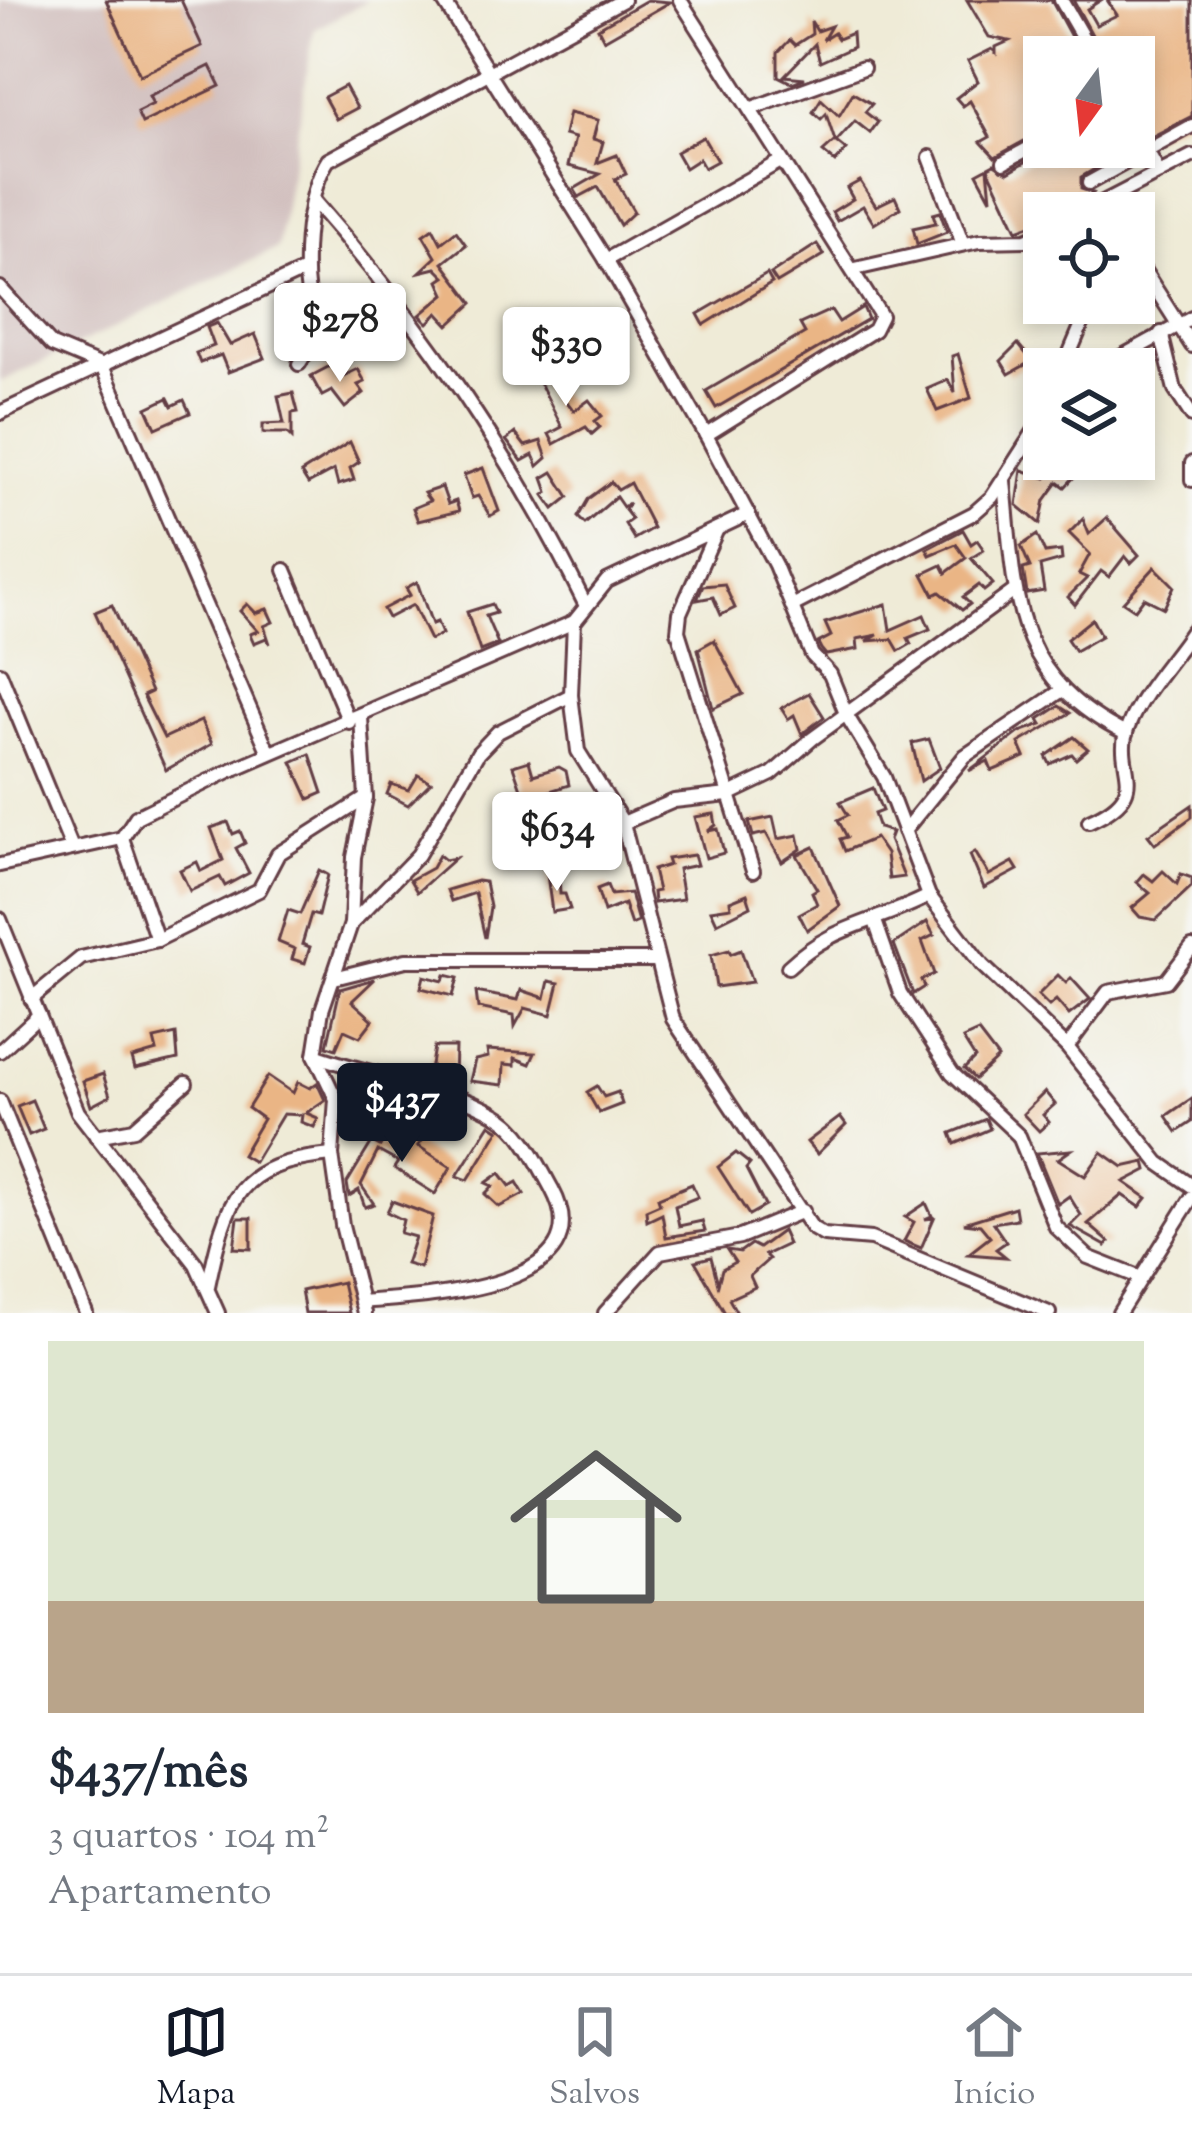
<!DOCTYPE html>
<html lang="pt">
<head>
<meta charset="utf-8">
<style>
	:root { --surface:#fff; --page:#f6f6f7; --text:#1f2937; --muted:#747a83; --line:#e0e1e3; --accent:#111827 }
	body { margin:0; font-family:"Sorts Mill Goudy",serif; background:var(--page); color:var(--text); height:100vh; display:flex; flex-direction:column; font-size:45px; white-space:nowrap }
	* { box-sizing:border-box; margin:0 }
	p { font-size:39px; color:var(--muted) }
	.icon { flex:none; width:66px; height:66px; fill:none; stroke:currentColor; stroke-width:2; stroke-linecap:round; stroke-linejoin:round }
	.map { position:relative; height:1313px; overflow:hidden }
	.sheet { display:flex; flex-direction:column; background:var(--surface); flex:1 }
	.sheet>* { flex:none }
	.needle { width:78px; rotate:195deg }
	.controls { position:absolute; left:1023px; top:36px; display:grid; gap:24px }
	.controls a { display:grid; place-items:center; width:132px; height:132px; border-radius:0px; background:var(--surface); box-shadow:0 6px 18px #0003; font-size:60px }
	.price { position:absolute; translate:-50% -102px; padding:0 27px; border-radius:12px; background:#fff; color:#222; font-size:39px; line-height:78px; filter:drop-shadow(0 3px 6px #0008) }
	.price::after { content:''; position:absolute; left:50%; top:72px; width:36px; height:27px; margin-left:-18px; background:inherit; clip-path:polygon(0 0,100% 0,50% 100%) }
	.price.active { background:var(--accent); color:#fff }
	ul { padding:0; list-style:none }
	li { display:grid; align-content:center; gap:24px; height:636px; padding:0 48px }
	li span { display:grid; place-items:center; height:372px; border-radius:0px; color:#555 }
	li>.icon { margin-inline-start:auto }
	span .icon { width:216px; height:216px; fill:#fffc; stroke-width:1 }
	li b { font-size:51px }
	.menu { display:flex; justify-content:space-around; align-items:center; height:168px; border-top:3px solid var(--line); background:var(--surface); font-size:33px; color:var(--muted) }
	.menu a { display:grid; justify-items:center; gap:6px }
	.menu .active { color:var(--accent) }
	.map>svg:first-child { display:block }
</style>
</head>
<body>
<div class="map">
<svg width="1192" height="1313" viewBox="0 0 1192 1313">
	<rect width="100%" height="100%" fill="#f6f6f2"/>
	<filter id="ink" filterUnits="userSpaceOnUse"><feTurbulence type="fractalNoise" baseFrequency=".00833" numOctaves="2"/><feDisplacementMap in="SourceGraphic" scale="24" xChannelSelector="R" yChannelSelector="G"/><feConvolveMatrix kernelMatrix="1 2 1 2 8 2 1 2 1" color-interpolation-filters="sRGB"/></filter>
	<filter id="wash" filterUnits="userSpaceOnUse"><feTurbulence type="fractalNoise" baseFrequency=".004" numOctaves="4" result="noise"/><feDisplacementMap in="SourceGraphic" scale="48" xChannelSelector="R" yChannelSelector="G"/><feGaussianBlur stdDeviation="2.7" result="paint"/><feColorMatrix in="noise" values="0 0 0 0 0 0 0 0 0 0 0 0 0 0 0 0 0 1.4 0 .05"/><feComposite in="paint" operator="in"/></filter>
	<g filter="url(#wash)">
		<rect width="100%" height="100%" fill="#efebd7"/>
		<!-- industrial -->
		<polygon fill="#d1bfbe" points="0,0 368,0 314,30 278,248 0,382"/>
		<g id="blocks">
			<!-- building -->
			<g fill="#eab585">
				<polygon points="106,0 181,0 202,46 140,75"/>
				<polygon points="647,0 670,2 604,40 598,28"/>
				<polygon points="967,0 1051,0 1082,57 1044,57 1044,130 995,157 981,142 990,137 970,101 963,106 956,98 978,81 968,61 992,49 996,53 996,47 1009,41 989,37"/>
				<polygon points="1073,0 1101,0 1087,9 1096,25 1117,15 1107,0 1192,0 1192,116 1151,137 1134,118 1134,57 1104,57"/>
				<polygon points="811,21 817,31 831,26 823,40 834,33 838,39 852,33 853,47 820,62 815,44 784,76 805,78 792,83 778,76 778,52 790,40 795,45 812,34"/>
				<polygon points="210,66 220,86 142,123 137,112 153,104 149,96"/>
				<polygon points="345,86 357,108 336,119 324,97"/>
				<polygon points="853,93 872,104 865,112 878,122 870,133 855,121 836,142 846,150 835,162 823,152 835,141 826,114 821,119 813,112 821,99 839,116"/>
				<polygon points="569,113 598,120 593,139 603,142 597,163 617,155 626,174 615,179 634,212 620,225 598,187 579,197 574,189 600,174 568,166 575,138 564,135"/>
				<polygon points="703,137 717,161 704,168 699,159 685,168 676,152"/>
				<polygon points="1052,147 1132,147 1081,177 1081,189 1093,193 1088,197 1056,213 1036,213 1040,222 1017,230 988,168 991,199 977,173 994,164 1008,172"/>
				<polygon points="860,181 876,206 895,197 900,208 874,224 863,206 837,221 832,212 853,199 847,188"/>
				<polygon points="940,212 947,232 917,244 913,228 936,223 933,214"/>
				<polygon points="433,228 441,243 456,231 466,245 443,263 473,303 449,325 438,313 428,323 420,315 445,294 439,281 445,277 436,268 420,272 436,257 423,235"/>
				<polygon points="817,244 824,255 777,283 771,274"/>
				<polygon points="767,274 772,283 704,325 698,314"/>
				<polygon points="863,307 868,319 716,408 706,391 805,333 800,324 831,310 839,322"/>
				<polygon points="217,323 230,345 255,334 265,358 228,372 221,355 200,363 196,353 214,346 207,327"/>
				<polygon points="1018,344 1032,361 1009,374 1001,361"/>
				<polygon points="958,354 971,398 937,411 927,389 948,380 955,393 952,356"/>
				<polygon points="332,365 339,378 358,369 365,382 358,385 364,393 345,408 332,391 322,396 311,376"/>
				<polygon points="539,366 574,411 589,400 602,416 595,421 600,427 592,434 586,427 554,444 549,434 562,427 537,377 528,381 524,372"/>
				<polygon points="293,393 298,412 292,413 292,438 287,433 263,433 263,424 284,423 278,396"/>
				<polygon points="168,398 172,406 184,400 190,413 156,428 147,408"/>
				<polygon points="515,433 525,446 541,441 547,458 538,466 533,455 522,461 506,440"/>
				<polygon points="350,442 359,462 350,468 354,480 338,485 334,470 308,484 301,473"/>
				<polygon points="1062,459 1107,459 1097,470 1088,462 1065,487 1058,482 1045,500 1040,524 1017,505 1022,470 1046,478"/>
				<polygon points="483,468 499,511 490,516 478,496 472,498 464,475"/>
				<polygon points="553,472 569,497 554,509 544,495 548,492 543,478"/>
				<polygon points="611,482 618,490 630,483 653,528 634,539 625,524 632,519 625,510 629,503 623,507 616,497 585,524 578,517 589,498"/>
				<polygon points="442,487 448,504 456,501 459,511 418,521 413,508 430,501 424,493"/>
				<polygon points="1107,518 1139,555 1131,563 1125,556 1109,577 1101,571 1075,605 1068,597 1087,578 1079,574 1090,554 1069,533 1083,519 1089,534"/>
				<polygon points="963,530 971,544 977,540 984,550 971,558 993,584 984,591 979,585 963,597 970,604 962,610 940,592 934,595 923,574 942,565 946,573 966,558 956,544 930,555 927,549"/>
				<polygon points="1037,535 1045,553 1061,551 1062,560 1040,566 1044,591 1027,594 1023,569 1030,567 1021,546"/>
				<polygon points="1155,567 1174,586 1164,608 1144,598 1135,610 1123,602"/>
				<polygon points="417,582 432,624 437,622 442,634 430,640 413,605 388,618 383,609 410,595 406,588"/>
				<polygon points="724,584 735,608 721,615 713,597 697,600 703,586"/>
				<polygon points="247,604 256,613 267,609 273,622 264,626 270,644 266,638 254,643 250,634 258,631 240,611"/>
				<polygon points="492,604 496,613 486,616 498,644 480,651 467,612"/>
				<polygon points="886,604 890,630 924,615 930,629 908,638 911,644 899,651 892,639 867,641 878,635 857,639 858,649 826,655 821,649 818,643 831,636 825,623"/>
				<polygon points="112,605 151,692 143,696 164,738 201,721 212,744 166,770 95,612"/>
				<polygon points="1092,619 1101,636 1075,651 1067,639"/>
				<polygon points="714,640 743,694 713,708 698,649"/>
				<polygon points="809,693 824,717 802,734 794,715 788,719 781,708"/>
				<polygon points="1059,706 1070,713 1019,743 1025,757 992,771 988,761 969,771 1020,732 1042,724 1039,719"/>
				<polygon points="1074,737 1088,749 1076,759 1072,754 1050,764 1046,756"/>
				<polygon points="929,739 940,768 921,781 912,743"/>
				<polygon points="310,754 323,793 309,799 292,762"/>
				<polygon points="529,761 533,775 559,767 566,771 569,785 506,805 502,796 521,789 513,766"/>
				<polygon points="418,775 431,782 408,805 387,794 391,784 409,790"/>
				<polygon points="873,788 882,811 874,814 879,828 892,832 889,840 904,877 889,879 886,854 875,838 845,851 840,839 847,837 838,820 848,815 840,802"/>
				<polygon points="1192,805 1192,817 1155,844 1148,835"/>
				<polygon points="714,814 716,825 708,831 718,829 724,853 706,858 695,817"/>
				<polygon points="773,817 778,839 798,835 801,849 782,862 766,833 753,836 749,822"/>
				<polygon points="228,822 233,834 240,831 245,843 236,848 249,873 225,886 220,877 190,891 180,870 197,862 201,871 223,860 211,828"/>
				<polygon points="814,847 840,906 807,930 799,914 817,904 812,892 817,889 797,855"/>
				<polygon points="975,852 989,875 1013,862 1018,870 984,888 970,855"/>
				<polygon points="439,855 445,860 455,858 417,892 410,880 432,868"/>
				<polygon points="694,855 697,865 678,869 683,899 654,903 653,892 658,891 653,870 669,865 667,859"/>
				<polygon points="319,870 328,875 318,916 311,914 302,944 310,947 305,963 292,959 295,949 278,942 288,910 300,914"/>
				<polygon points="1163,871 1177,884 1181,874 1192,878 1192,886 1156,920 1140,917 1132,908 1150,893 1137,882 1144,874 1153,881"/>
				<polygon points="559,873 560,894 565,894 570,909 552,912 547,874"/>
				<polygon points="477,881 485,882 490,907 485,938 475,893 451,901 447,890"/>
				<polygon points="607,885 611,895 630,893 638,922 631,925 624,904 604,912 597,889"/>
				<polygon points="747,894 751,906 717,923 711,910 731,907 730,901"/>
				<polygon points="927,922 934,935 922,941 934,974 921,980 924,987 913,994 894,944"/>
				<polygon points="729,950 731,954 741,950 752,982 716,987 711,955"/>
				<polygon points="445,975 458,978 453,996 421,988 424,976 443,981"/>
				<polygon points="1058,975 1066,983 1071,978 1090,999 1069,1015 1056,1000 1049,1006 1038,995"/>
				<polygon points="375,979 352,1001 373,1020 360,1037 344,1030 336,1049 327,1046 340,989"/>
				<polygon points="549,981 559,983 551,1015 525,1008 515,1026 514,1015 478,1008 476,992 518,1000 521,990 545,998"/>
				<polygon points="978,1032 998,1058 975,1079 964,1069 975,1058 963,1039"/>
				<polygon points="176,1034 178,1059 135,1069 132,1058 157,1051 154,1039"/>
				<polygon points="434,1047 455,1047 454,1081 429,1077"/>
				<polygon points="487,1050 535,1053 530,1064 515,1058 515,1065 504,1064 503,1085 470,1081 475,1060 488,1057"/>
				<polygon points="103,1074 110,1096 91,1106 83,1081"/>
				<polygon points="268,1076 293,1093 298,1082 310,1088 317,1083 325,1100 306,1113 318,1118 314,1127 301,1122 302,1115 283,1114 254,1162 242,1155 263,1119 248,1108"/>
				<polygon points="371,1083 373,1095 385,1093 388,1111 368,1111 358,1085"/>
				<polygon points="597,1086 604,1097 618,1092 622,1104 599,1113 587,1092"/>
				<polygon points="1045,1092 1055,1104 1043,1115 1049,1122 1039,1131 1023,1114"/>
				<polygon points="1192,1098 1192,1122 1177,1132 1166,1116"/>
				<polygon points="32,1100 44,1129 29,1135 17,1106"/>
				<polygon points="840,1117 846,1125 817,1154 807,1142"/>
				<polygon points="986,1119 990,1129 955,1144 951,1133"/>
				<polygon points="490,1124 499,1130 468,1180 457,1176"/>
				<polygon points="410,1132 422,1141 418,1146 451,1167 435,1194 394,1168 398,1162 378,1151 361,1185 374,1204 365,1207 359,1190 349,1196 347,1183 372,1142 380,1146 386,1136 401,1145"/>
				<polygon points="1071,1150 1058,1159 1085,1176 1102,1152 1123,1167 1145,1162 1147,1170 1124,1182 1147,1198 1140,1207 1122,1195 1088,1224 1109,1242 1106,1246 1070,1226 1081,1215 1069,1196 1058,1204 1037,1153"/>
				<polygon points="736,1153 750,1164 746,1169 765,1206 749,1215 718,1167"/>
				<polygon points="500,1173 510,1186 517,1182 524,1194 499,1207 485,1194 493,1186 486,1183"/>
				<polygon points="692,1184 698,1197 675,1206 679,1226 702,1221 705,1231 666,1237 662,1214 647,1221 646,1210 660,1204 658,1198"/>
				<polygon points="392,1201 433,1216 420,1268 406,1264 415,1237 400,1233 403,1220 387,1212"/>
				<polygon points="926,1203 932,1216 925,1219 934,1218 921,1248 904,1241 914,1222 905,1217"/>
				<polygon points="1015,1207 1017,1219 993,1223 1006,1242 996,1249 1006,1257 968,1254 990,1237 980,1225 964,1223"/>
				<polygon points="238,1218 251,1218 251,1249 234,1248"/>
				<polygon points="782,1231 788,1244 765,1255 769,1259 750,1276 755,1287 729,1299 737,1313 725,1313 695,1261 711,1257 718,1284 722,1269 735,1262 727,1250 740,1252 751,1244 759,1248"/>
				<polygon points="342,1282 349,1313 305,1313 301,1291"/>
			</g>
		</g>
	</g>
	<g filter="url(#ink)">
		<use href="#blocks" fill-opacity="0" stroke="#633e45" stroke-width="3"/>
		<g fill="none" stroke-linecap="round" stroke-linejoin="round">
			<!-- minor casing -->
			<g stroke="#633e45" stroke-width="18">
				<g id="minor">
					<polyline points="443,0 606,260 706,435 775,565 812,655 830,674 847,716 884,777 929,896 982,965 1067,1047 1159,1163 1192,1186"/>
					<polyline points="680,0 881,316 874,330 706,435"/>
					<polyline points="1061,0 1094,57"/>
					<polyline points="750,109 863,68"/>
					<polyline points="1134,128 1159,173"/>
					<polyline points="930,157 963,244"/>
					<polyline points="1004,162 1044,140"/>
					<polyline points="1089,183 1192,126"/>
					<path d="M 313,200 C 419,320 515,460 585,604"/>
					<polyline points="1082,213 1192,156"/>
					<polyline points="1134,255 1192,346"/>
					<polyline points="606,260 779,162"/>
					<polyline points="855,269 979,241 1026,240 1044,232"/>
					<polyline points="0,288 52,345 102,366 269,753"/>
					<polyline points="1161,333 1175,390 1192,416"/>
					<path d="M 299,364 C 326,324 306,311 306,272 C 305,239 309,190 328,160 L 623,0"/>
					<polyline points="1063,369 1091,303"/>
					<polyline points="1099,369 1192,318"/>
					<polyline points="0,413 305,270"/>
					<polyline points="1192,463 1192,480"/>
					<path d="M 1004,481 C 1015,596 1011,676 1126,734"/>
					<polyline points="717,529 680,613 678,631 753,871"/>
					<polyline points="285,570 349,722"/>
					<polyline points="794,605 974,513 992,497 1044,416"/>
					<polyline points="0,673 72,848"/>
					<polyline points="571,695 574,622 607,581 748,514"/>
					<polyline points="361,717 366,798 354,857 351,924 322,1010 315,1055 336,1099 332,1155 342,1225 364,1313"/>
					<path d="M 1089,821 C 1157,791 1111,768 1128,727 C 1141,693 1172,661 1192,631"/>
					<polyline points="623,823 674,801 728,795 772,774 812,739 1013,592"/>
					<polyline points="904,831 965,756 1061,691"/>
					<polyline points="122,838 157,940"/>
					<polyline points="0,865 122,838 136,817 229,771 574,622"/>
					<polyline points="0,919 78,1112 196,1264 218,1313"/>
					<polyline points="875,921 900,993 952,1073 1019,1136 1056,1227 1088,1257 1141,1278"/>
					<polyline points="351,924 418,855 478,753 498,732 571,695 578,751 623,823 673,1019 812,1228 824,1235 871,1239 1049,1313"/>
					<path d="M 788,967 C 834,924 874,924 929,896"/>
					<polyline points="334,978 406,960 655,960"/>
					<polyline points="31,999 81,958 157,940 259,890 278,854 366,798"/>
					<polyline points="1067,1047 1108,992 1166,981 1192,947"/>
					<polyline points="0,1051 39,1015"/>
					<path d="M 315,1055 C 373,1077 445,1084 498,1116 C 523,1130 538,1164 552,1189 C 607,1291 417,1297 361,1302"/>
					<polyline points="0,1101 86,1313"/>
					<polyline points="96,1136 134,1129 186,1083"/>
					<path d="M 208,1286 C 227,1197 236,1164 332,1155"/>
					<polyline points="605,1313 660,1252 740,1237 803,1211"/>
					<polyline points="1119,1313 1192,1197"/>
				</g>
			</g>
			<!-- minor -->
			<use href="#minor" stroke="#fff" stroke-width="12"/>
		</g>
	</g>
</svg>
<div class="controls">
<a><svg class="needle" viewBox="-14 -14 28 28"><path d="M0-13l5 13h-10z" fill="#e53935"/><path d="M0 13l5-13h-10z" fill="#747a83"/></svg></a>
<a><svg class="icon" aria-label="locate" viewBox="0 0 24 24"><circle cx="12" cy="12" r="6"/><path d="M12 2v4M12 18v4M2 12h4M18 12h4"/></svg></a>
<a><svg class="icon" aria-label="layers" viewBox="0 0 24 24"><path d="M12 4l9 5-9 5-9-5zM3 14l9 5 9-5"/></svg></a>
</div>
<b class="price" style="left:340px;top:385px">$278</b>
<b class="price" style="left:566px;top:409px">$330</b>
<b class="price" style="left:557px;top:894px">$634</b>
<b class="price active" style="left:402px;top:1165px">$437</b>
</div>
<section class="sheet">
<ul>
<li><span style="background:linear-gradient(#dfe7d0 70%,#b9a48a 0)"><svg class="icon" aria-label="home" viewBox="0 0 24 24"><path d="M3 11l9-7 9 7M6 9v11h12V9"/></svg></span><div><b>$437/mês</b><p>3 quartos · 104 m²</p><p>Apartamento</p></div></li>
</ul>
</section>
<nav class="menu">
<a class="active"><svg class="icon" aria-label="map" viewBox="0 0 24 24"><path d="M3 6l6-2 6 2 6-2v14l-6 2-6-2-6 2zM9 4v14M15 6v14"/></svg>Mapa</a>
<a><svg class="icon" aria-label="saved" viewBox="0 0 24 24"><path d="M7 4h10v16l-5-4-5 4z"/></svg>Salvos</a>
<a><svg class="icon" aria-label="home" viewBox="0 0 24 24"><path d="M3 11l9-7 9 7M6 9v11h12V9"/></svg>Início</a>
</nav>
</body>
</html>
